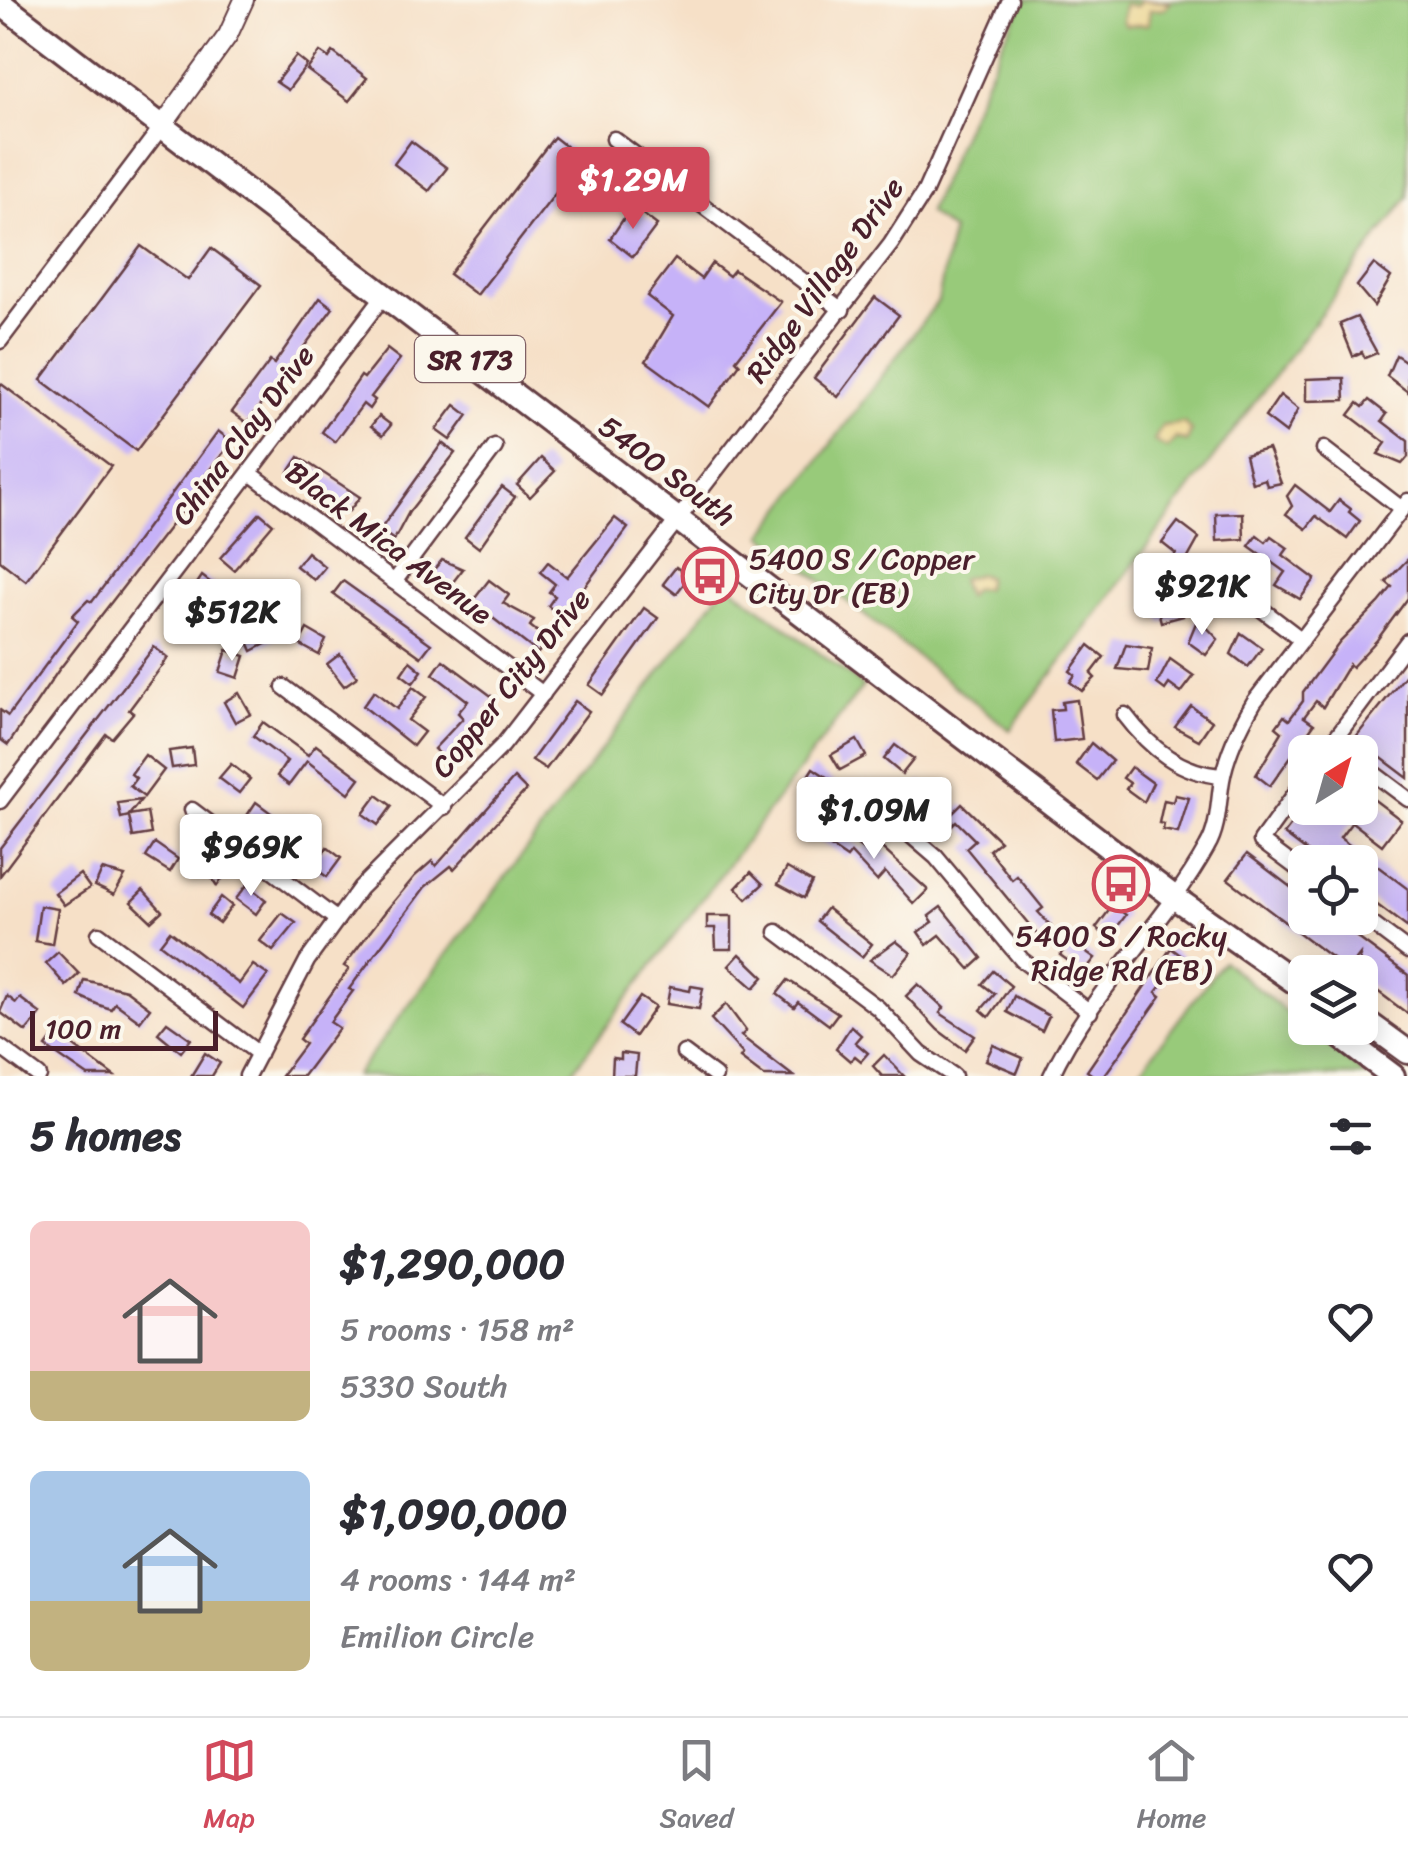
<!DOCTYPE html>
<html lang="en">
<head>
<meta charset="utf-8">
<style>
	:root { --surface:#fff; --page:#f2f2f3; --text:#2b2b33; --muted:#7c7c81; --line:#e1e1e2; --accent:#d1495b }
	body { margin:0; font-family:Sriracha,sans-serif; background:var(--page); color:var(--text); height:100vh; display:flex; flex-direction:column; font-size:38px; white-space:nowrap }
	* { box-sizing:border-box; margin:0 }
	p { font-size:32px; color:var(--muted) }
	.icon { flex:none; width:55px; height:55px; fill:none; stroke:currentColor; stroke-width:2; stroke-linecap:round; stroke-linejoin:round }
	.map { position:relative; height:1076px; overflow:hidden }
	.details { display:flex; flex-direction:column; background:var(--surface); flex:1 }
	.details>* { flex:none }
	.needle { width:65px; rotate:37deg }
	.fabs { position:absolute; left:1288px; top:735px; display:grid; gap:20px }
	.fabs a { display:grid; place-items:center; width:90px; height:90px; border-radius:15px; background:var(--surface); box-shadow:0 5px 25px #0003; font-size:50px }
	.scale { position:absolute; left:30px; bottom:25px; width:188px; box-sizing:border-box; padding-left:10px; border:5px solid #4a1f2b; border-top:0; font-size:28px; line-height:35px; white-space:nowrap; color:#4a1f2b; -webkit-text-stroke:8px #fbf7ec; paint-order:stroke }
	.price { position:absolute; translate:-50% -85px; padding:0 22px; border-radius:10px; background:#fff; color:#222; font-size:32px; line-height:65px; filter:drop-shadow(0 2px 5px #0008) }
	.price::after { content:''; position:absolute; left:50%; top:60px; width:30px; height:22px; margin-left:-15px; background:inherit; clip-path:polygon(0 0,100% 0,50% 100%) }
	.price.selected { background:var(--accent); color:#fff }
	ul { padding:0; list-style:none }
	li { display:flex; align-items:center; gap:30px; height:250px; padding:0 30px }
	li span { display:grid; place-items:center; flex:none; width:280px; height:200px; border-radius:15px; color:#555 }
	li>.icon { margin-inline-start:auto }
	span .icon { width:120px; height:120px; fill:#fffc; stroke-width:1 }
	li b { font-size:42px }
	h2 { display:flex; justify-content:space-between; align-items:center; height:120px; padding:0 30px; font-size:42px }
	.tab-bar { display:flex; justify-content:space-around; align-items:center; height:140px; border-top:2px solid var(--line); background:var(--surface); font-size:28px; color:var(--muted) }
	.tab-bar a { display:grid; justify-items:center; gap:5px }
	.tab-bar .selected { color:var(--accent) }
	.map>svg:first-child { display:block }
</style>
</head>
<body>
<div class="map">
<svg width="1408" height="1076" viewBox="0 0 1408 1076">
	<rect width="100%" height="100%" fill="#fbf7ec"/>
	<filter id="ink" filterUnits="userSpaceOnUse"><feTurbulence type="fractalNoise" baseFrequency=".01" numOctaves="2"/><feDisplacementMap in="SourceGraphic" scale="20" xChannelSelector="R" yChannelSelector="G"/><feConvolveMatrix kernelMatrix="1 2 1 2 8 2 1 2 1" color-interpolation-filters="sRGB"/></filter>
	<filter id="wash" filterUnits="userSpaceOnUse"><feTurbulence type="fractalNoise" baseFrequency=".0048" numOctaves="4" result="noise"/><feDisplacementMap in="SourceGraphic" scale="40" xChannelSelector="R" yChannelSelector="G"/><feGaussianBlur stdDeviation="2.25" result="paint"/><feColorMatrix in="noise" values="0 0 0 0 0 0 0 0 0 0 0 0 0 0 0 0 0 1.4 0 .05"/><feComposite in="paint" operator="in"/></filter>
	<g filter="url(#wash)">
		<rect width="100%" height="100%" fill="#f6e0c7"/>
		<!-- green -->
		<g fill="#98ca7a" stroke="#717452" stroke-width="2.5">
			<polygon points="1025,0 1408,0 1408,197 1010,730 763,535 938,301 952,231 928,213 1004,38"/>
			<polygon points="727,583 863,686 569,1076 355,1076"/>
			<polygon points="1223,961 1366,1076 1136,1076"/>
		</g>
		<!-- sand -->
		<g fill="#eeda9e" stroke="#9c7c64" stroke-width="2.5">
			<polygon points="1142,0 1170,2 1164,9 1150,10 1148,24 1126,26 1122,21 1124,5 1137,6"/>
			<polygon points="1184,423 1191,431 1187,442 1176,438 1167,448 1154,441 1162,426"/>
			<polygon points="979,574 987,578 985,588 974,589 966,597 960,579"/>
		</g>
		<g id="blocks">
			<!-- building -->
			<g fill="#c6b2f8">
				<polygon points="320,52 329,58 333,52 367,78 349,101 307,70"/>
				<polygon points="296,56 307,65 288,90 276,82"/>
				<polygon points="554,137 582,159 477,295 449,274"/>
				<polygon points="411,141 447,168 429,191 394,164"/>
				<polygon points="632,206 657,225 633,257 610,239"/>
				<polygon points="141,246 188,280 211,248 261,285 136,451 41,380"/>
				<polygon points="675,259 701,279 712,263 729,276 734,270 781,302 736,360 740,364 709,407 646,361 673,316 647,296"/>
				<polygon points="1374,264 1391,277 1374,306 1357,286"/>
				<polygon points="875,297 899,315 838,397 814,378"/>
				<polygon points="320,298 333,308 247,423 232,412 270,361 274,364"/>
				<polygon points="1357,317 1377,353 1365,358 1362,352 1353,356 1340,324"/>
				<polygon points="387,349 400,359 371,397 375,400 369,409 363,404 335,442 322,432 361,376 364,378"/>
				<polygon points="1396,355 1408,363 1408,392 1387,376"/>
				<polygon points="1333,378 1344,378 1345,400 1306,401 1306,379"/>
				<polygon points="0,383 111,466 26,581 0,561"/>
				<polygon points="1280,395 1298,409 1286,433 1265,417"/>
				<polygon points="1369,400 1387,414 1382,421 1408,441 1408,457 1402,464 1378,454 1386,443 1349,415 1358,403 1363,407"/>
				<polygon points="455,405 468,415 450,440 436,430"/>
				<polygon points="379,416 391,425 383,435 371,426"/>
				<polygon points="218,431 232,442 207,473 210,475 58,671 8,745 0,739 0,710 8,716 78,621 72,616 88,600 92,602"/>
				<polygon points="442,443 455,453 409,512 394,540 380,530"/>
				<polygon points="1268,449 1281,483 1267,486 1265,479 1252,483 1245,455"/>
				<polygon points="299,457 360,497 349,511 289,472"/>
				<polygon points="541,458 555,471 530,497 517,485"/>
				<polygon points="1295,485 1330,512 1339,500 1351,509 1349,512 1360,521 1347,539 1316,516 1306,529 1286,514 1292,506 1287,496"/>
				<polygon points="502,487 515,497 479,548 465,537"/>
				<polygon points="260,513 273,524 234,570 220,558"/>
				<polygon points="1243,513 1244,539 1217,541 1216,514"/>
				<polygon points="615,518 628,528 562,617 548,606 555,596 549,592 555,584 540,572 548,562 567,577"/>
				<polygon points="1178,522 1199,538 1180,572 1169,563 1176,554 1162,543"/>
				<polygon points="1257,535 1266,542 1271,536 1288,548 1283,555 1315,579 1300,599 1276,585 1285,572 1249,546"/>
				<polygon points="307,552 325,567 314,580 296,566"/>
				<polygon points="1408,559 1408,598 1377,640 1352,667 1349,664 1323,707 1316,701 1304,717 1314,724 1270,786 1256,775 1282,732 1276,727 1284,716 1289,720 1303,701 1303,692 1340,642 1379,603 1392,587 1386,582"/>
				<polygon points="442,560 463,569 449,587 431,573"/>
				<polygon points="676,567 689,577 676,594 663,584"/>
				<polygon points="202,576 216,587 189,618 195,622 182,640 167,629"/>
				<polygon points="489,580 509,595 503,603 534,620 530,626 548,640 538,653 472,602"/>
				<polygon points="343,581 431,644 421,657 333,594"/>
				<polygon points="1177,582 1183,616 1161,622 1154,595"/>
				<polygon points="644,608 658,618 603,695 589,685"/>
				<polygon points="1198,618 1218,639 1206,655 1188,642"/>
				<polygon points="271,624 277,638 252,651 245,635"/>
				<polygon points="307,629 326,640 319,655 299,644"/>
				<polygon points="1241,633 1262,648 1248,667 1231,654"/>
				<polygon points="1126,644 1152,648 1148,672 1117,669"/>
				<polygon points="1089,645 1104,657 1091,674 1095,678 1082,691 1070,682 1075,675 1070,671"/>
				<polygon points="154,647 168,658 129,710 133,713 112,738 106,734 0,876 0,848"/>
				<polygon points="227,650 245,656 238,678 220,672"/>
				<polygon points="340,654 357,677 344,686 327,664"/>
				<polygon points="1170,659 1194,676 1181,693 1169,684 1165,690 1157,684"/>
				<polygon points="443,660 494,698 446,761 434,749 463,718 458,713 468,701 433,674"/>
				<polygon points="410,661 422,671 413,683 401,674"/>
				<polygon points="1408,672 1408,778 1355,738"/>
				<polygon points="413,687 426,697 408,720 424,732 413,746 363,706 374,691 397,709"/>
				<polygon points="239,693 251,714 235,722 224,702"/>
				<polygon points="1077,700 1082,739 1054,742 1051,710 1063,709 1062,702"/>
				<polygon points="575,701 589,711 546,769 532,760"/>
				<polygon points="1191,706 1212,721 1199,740 1175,727"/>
				<polygon points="263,722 308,755 316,745 360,778 349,793 307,761 289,785 277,776 287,761 253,736"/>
				<polygon points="857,740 866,756 840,770 831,755"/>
				<polygon points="1091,743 1112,761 1097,780 1076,764"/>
				<polygon points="895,745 914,759 902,774 884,759"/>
				<polygon points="192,748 194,765 172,768 169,751"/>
				<polygon points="145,755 164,770 144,797 130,786 136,778 131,774"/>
				<polygon points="231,764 250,779 239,793 219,778"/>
				<polygon points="1131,767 1153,783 1144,802 1126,789 1130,783 1123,778"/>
				<polygon points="813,768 834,782 828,792 832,795 820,813 802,801 808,792 801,787"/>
				<polygon points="514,778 526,790 454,869 451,866 425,887 349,989 353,991 330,1022 339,1028 303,1076 281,1076 305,1044 299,1039 349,969 344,966 385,912 415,876 432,861 436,866"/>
				<polygon points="922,781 951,815 962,804 1000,841 989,850 1012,880 1017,876 1043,908 1038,912 1052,927 1041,939 966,848 975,840 956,821 948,829 911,793"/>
				<polygon points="1360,789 1401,820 1382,845 1352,822 1340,838 1408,889 1408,928 1360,892 1360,862 1321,862 1284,834 1304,808 1360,808"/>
				<polygon points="377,795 392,806 378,825 363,814"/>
				<polygon points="1175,795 1189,798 1178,833 1163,830 1164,824 1159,823 1164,800 1173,802"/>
				<polygon points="141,800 129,815 147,812 151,834 133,837 129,816 121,818 118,803"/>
				<polygon points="256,802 324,852 327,847 341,858 327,877 246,817"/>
				<polygon points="827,823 863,850 872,839 928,890 914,904 885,872 877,881 851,853 847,858 816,837"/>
				<polygon points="155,843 178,859 170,872 146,857"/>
				<polygon points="193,847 226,873 217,886 206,869 202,874 193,868 198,862 188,853"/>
				<polygon points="1247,854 1305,898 1305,918 1331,918 1408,975 1408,1014 1360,978 1360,955 1348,970 1228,879"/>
				<polygon points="787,868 812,882 804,898 778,884"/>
				<polygon points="102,870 125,876 114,895 95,886"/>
				<polygon points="751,872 763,884 747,899 736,888"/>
				<polygon points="80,874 90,888 64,905 55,893"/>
				<polygon points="247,885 266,900 256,914 236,899"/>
				<polygon points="143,890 162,911 151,921 131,902"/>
				<polygon points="221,897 232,906 219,923 208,915"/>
				<polygon points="1113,905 1126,915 1109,938 1096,928"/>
				<polygon points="40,906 58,909 52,944 35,941"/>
				<polygon points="941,907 982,958 970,969 940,935 927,945 918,932 933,922 929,916"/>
				<polygon points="827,908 872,944 862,957 817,921"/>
				<polygon points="282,913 296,923 273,951 260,941"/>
				<polygon points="707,916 732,916 732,949 716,949 715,928 707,928"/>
				<polygon points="170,931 239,984 253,965 268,975 243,1008 160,944"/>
				<polygon points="896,941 911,953 893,975 870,960"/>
				<polygon points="1071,941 1095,958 1084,972 1060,955"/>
				<polygon points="1171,948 1193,964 1183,977 1173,970 1156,992 1161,996 1117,1058 1104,1076 1094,1076 1087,1071"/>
				<polygon points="58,952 79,974 66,986 46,963"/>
				<polygon points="740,954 764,977 754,988 729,966"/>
				<polygon points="993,971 1011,986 989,1017 981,1010 995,994 982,984"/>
				<polygon points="84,980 126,990 150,1008 140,1021 115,1003 111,1009 99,1005 79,996"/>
				<polygon points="788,980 838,1013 829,1025 798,1002 794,1007 777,994"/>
				<polygon points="918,984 944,1008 940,1013 975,1036 965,1050 938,1030 906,996"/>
				<polygon points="691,986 703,988 699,1009 667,1004 670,987 690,991"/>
				<polygon points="7,996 16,1003 20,998 41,1014 26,1032 0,1012"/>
				<polygon points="1014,996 1049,1016 1042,1031 1007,1012"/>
				<polygon points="640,997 655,1007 635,1036 620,1025"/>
				<polygon points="726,1004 746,1031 741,1036 793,1076 764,1076 740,1058 743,1054 711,1019"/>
				<polygon points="167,1022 191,1039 181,1052 158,1033"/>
				<polygon points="851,1026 861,1035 855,1042 868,1053 861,1061 855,1056 850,1061 836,1049"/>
				<polygon points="57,1032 74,1046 114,1076 88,1076 46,1047"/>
				<polygon points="993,1045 1023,1058 1017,1073 986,1060"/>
				<polygon points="205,1053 220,1063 212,1076 191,1076"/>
				<polygon points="621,1053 637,1055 635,1076 612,1076 613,1058 621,1059"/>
				<polygon points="884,1055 904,1076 882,1076 873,1066"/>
			</g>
		</g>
	</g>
	<g filter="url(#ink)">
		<use href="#blocks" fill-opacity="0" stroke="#643c42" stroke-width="2.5"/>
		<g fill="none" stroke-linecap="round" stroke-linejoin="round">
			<!-- minor casing -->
			<g stroke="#643c42" stroke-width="19">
				<g id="minor">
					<polyline points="614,139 842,310"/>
					<polyline points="0,341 163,125"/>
					<polyline points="1324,449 1402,509"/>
					<polyline points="250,473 543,694"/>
					<polyline points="394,582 495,447"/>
					<polyline points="1226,582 1302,640"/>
					<polyline points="284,687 444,807"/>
					<path d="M 1125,715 C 1150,748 1180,773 1222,776"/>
					<polyline points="1332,742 1346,752"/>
					<polyline points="1325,752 1408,641"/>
					<polyline points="1360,763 1408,799"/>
					<polyline points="1305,780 1261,841 1305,874"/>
					<polyline points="0,801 385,294"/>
					<polyline points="872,802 936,857 1022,960 1090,1012"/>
					<polyline points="192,810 336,919"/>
					<polyline points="1360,915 1408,951"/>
					<polyline points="777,932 878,1008 921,1054 954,1076"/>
					<polyline points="99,934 259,1054"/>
					<polyline points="0,1047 39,1076"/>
					<polyline points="684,1053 715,1076"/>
					<polyline points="247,1076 307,961 360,888 503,745 891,244 925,191 1010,0"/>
					<path d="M 1051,1076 C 1090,992 1162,928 1207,847 C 1219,827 1218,803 1222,780 C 1227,752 1240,726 1254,702 L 1408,501"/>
				</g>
			</g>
			<!-- tertiary casing -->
			<g stroke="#643c42" stroke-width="22">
				<polyline id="tertiary" points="163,125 228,35 244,0"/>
			</g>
			<!-- primary casing -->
			<g stroke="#643c42" stroke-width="28">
				<g id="primary">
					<polyline points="0,3 1175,898 1305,989"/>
					<polyline points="1360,1017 1408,1052"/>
					<polyline points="1329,1028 1393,1076"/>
				</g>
			</g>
			<!-- minor -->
			<use href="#minor" stroke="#fff" stroke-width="14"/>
			<!-- tertiary -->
			<use href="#tertiary" stroke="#fff" stroke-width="18"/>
			<!-- primary -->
			<use href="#primary" stroke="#fff" stroke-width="22"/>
		</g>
	</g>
	<!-- icons -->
	<defs>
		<g id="bus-ring" transform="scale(2.875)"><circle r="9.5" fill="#fbf7ec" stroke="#d1495b" stroke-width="1.5"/><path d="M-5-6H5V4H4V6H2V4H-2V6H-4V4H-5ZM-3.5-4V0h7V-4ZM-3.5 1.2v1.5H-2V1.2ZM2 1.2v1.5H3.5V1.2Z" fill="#d1495b"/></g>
	</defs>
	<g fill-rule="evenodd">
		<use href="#bus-ring" x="710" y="576"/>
		<use href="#bus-ring" x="1121" y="884"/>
	</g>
	<g text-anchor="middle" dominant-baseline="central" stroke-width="8" stroke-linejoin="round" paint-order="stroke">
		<!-- shield labels -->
		<rect fill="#fbf7ec" stroke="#7f6065" stroke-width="2.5" x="415" y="336" width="110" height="46" rx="8"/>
		<g font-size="28" font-weight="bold" fill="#4a1f2b">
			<text x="470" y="359">SR 173</text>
		</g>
		<!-- street labels -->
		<g font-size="30" fill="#4a1f2b" stroke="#fbf7ec">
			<text transform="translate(825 280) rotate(-54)">Ridge Village Drive</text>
			<text transform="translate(243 435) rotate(-53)">China Clay Drive</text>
			<text transform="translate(667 471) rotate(37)">5400 South</text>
			<text transform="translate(389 543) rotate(37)">Black Mica Avenue</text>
			<text transform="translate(511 683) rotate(-51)">Copper City Drive</text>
		</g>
		<!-- poi labels -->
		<g font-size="30" fill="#4a1f2b" stroke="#fbf7ec" text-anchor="start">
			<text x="749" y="559">5400 S / Copper<tspan x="749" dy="34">City Dr (EB)</tspan></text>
			<text x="1121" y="936" text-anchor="middle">5400 S / Rocky<tspan x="1121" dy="34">Ridge Rd (EB)</tspan></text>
		</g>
	</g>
</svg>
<div class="fabs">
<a><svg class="needle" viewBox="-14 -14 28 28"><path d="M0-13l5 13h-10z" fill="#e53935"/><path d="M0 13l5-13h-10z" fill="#7c7c81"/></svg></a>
<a><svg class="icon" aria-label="locate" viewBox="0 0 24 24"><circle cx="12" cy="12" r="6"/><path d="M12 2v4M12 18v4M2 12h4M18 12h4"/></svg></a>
<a><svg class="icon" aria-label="layers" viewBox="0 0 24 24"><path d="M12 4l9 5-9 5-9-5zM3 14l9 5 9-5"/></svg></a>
</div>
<div class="scale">100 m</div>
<b class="price selected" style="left:633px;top:232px">$1.29M</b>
<b class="price" style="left:1202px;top:638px">$921K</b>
<b class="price" style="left:232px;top:664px">$512K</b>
<b class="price" style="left:874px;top:862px">$1.09M</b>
<b class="price" style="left:251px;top:899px">$969K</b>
</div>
<section class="details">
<h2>5 homes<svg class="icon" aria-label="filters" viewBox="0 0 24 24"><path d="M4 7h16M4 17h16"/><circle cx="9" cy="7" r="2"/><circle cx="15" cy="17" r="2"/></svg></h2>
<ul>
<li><span style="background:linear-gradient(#f6c9c9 75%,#c2b280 0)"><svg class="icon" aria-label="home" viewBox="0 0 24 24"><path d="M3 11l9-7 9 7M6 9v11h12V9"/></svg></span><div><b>$1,290,000</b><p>5 rooms · 158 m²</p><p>5330 South</p></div><svg class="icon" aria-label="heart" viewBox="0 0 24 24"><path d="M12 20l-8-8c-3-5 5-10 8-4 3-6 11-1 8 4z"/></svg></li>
<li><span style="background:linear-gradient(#a9c7e8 65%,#c2b280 0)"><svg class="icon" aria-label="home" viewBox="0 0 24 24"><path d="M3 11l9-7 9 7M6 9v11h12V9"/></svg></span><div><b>$1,090,000</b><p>4 rooms · 144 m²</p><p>Emilion Circle</p></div><svg class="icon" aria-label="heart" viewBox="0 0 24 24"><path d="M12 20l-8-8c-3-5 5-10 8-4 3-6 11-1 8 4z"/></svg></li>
</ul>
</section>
<nav class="tab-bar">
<a class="selected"><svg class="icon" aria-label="map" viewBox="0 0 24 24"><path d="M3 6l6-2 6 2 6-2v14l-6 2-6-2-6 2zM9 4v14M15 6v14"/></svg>Map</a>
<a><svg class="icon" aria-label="saved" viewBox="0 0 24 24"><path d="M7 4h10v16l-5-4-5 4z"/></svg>Saved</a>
<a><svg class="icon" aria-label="home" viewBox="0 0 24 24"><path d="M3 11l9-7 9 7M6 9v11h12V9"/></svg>Home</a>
</nav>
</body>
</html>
